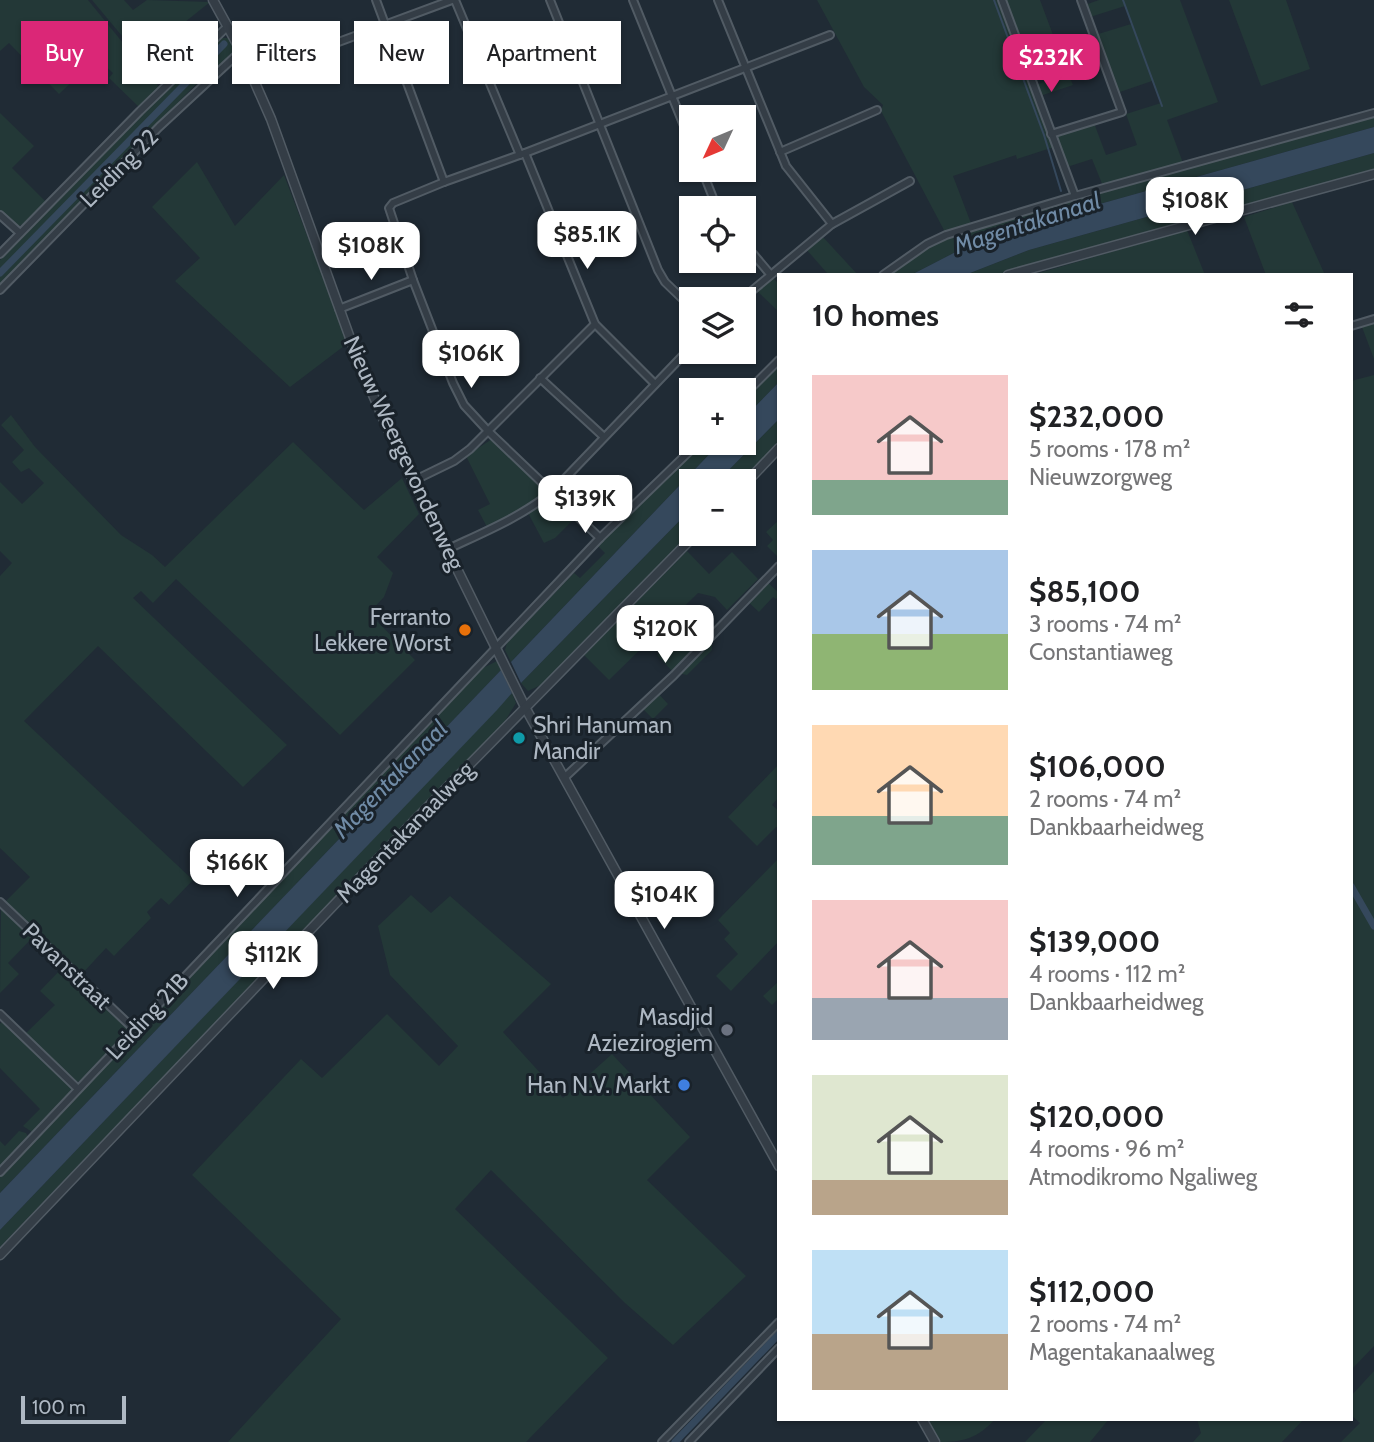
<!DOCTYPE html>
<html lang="en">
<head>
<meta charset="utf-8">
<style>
	:root { --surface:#fff; --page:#f2f2f2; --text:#202124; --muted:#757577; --accent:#db2777 }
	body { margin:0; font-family:Cabin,sans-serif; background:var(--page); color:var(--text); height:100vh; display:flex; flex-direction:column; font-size:26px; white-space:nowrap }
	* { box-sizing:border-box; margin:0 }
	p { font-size:23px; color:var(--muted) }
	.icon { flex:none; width:38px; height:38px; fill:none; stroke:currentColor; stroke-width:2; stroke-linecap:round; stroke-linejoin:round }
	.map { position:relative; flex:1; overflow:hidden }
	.details { position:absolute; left:777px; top:273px; width:576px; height:1148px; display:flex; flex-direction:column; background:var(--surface); border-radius:0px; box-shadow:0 2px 5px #0004 }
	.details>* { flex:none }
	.top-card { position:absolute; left:21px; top:21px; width:651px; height:63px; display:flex; gap:14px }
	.needle { width:46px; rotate:226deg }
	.buttons { position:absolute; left:679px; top:105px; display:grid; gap:14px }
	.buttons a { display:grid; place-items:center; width:77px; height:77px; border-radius:0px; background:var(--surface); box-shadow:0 2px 5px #0004; font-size:35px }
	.scale { position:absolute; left:21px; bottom:18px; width:105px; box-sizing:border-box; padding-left:7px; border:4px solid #aeb8c3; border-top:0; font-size:19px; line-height:24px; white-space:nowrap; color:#aeb8c3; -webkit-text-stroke:5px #19222a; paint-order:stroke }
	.price { position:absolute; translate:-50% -60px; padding:0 16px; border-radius:14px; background:#fff; color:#222; font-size:23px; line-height:46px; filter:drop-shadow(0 2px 4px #0008) }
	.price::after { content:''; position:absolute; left:50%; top:42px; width:21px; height:16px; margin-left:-10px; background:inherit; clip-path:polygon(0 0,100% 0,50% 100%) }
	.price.current { background:var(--accent); color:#fff }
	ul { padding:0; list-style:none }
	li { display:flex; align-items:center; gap:21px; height:175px; padding:0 35px }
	li span { display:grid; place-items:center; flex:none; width:196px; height:140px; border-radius:0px; color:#555 }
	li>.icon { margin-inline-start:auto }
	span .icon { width:84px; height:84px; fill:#fffc; stroke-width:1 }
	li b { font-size:30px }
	h2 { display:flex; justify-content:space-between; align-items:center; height:84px; padding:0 35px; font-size:30px }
	.pill { padding:0 24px; border-radius:0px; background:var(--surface); box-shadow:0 2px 5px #0004; font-size:24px; line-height:63px }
	.pill.current { background:var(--accent); color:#fff }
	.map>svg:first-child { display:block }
</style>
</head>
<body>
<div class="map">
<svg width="1374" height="1442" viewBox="0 0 1374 1442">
	<rect width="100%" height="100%" fill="#202b35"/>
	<!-- green -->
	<g fill="#233837">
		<polygon points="0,0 88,0 158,86 159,89 139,107 109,78 113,73 97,58 59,94 9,43 0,51"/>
		<polygon points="92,0 124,0 133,10 147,0 210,2 175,30 192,54 162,84"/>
		<polygon points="817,0 1000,0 1054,147 1017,159 1016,155 953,176 972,226 945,232 881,111 883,105 864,87"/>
		<polygon points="1004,0 1040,0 1056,43 1024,54"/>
		<polygon points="1099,0 1180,0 1218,102 1167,120 1183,163 1103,186 1092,159 1067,167 1057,136 1094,123 1106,155 1137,145 1126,114 1161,103 1152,81 1117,93 1095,35 1131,24 1125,6 1090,17 1085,5"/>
		<polygon points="1229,0 1286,0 1310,69 1261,86"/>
		<polygon points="223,38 229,38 234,50 229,59 197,83 0,286 0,260 197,59 218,39"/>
		<polygon points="1096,48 1100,61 1068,70 1064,59"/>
		<polygon points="1068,73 1073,85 1040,96 1036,85"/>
		<polygon points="0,113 34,146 12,168 46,202 27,222 19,226 0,211"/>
		<polygon points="1374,116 1374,127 1064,214 973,243 911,275 888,275 923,250 943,239 1147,179"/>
		<polygon points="1374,153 1374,170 1029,264 998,275 965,275 1029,250"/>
		<polygon points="197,162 235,226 284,175 348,343 290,387 175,281 200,258 152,207"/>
		<polygon points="1292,202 1325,275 1266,275 1244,217"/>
		<polygon points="1187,230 1205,275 1032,275"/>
		<polygon points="822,236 858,275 826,275 827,273 806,249"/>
		<polygon points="771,276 779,284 779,312 755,289"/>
		<polygon points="1374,323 1374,359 1362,327"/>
		<polygon points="779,365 779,382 744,418 744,400"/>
		<polygon points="1374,375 1374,1346 1351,1370 1351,381"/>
		<polygon points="11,415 35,447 121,535 152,555 165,567 293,442 364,510 402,478 419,514 377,557 393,573 384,597 369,613 415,660 340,735 176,579 153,603 141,591 133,598 287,745 243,787 98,646 24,721 193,880 169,905 161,898 147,912 151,918 114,956 106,948 80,976 4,903 30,877 0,848 0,576 12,563 0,551 0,482 22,504 44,483 29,468 21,472 12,462 24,450 1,425"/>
		<polygon points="779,419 779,442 740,481 718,481"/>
		<path d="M 492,439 L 543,487 L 545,491 C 536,510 505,519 487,527 L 478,510 L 490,504 L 466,456 Z"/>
		<polygon points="701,443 720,443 511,662 505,650 507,643 574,573 580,578 605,553 598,546"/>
		<polygon points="549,498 556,499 576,517 555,538 544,543 528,513"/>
		<polygon points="691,509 691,532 543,684 528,691 521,683"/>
		<polygon points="779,520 779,558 767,546 773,540 766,532"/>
		<polygon points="687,551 709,574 732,552 758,579 727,610 715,597 698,593 609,680 584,655"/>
		<polygon points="764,579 779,593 779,596 776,599 773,597 759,612 745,599"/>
		<polygon points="692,623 712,643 712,650 687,675 673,672 657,655"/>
		<polygon points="497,661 501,670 0,1193 0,1176 483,668"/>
		<polygon points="656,691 668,704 653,719 640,706"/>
		<polygon points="512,693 516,703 505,721 0,1247 0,1230"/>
		<polygon points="779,764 779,797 772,805 779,811 779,829 776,827 757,846 728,817"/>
		<polygon points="779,858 779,941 731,991 716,976 738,954 724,939 730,933 718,920"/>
		<polygon points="411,895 431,913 450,896 551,984 503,1032 563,1098 612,1054 690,1137 647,1180 746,1276 673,1345 625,1303 491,1170 455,1209 608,1358 526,1442 228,1442 341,1319 192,1175 301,1059 322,1078 387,1014 439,1066 458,1046 390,975 378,926"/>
		<polygon points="1,906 33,937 8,963 19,974 0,993"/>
		<polygon points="64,966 129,1029 129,1032 85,1078 75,1083 24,1035 55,1005 40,991"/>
		<polygon points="779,981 779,998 772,1005 763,996"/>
		<polygon points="3,1020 72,1086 73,1090 36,1131 32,1132 23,1126 40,1109 0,1068 0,1024"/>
		<polygon points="19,1131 26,1133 29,1139 0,1169 0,1141 5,1146"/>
		<polygon points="1374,1371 1374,1442 1341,1442 1360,1423 1351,1415 1351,1396"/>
		<path d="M 927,1419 L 995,1419 C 979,1437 965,1442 941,1442 Z"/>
		<polygon points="1047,1419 1109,1419 1090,1442 1025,1442"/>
		<polygon points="1197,1419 1304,1419 1282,1442 1193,1442 1201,1433"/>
	</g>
	<!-- water -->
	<g fill="#35485c">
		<polygon points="1374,127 1374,153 1029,250 965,275 911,275 973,243 1064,214"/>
		<polygon points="779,382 779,419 718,481 691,481 691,509 521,683 511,662 720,443 744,443 744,418"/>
		<polygon points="501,670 512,693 497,710 0,1230 0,1193"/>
	</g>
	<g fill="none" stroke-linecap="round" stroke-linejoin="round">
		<!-- stream -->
		<g stroke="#35485c" stroke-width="2">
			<polyline points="994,0 1044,135 1061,191"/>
			<polyline points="1123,0 1162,106"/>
			<polyline points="188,80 224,44"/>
		</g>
		<!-- canal -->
		<g stroke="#35485c" stroke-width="7">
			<polyline points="0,273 224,44"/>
			<polyline points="1351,886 1374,926"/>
			<polyline points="675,1442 779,1334"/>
		</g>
		<!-- minor casing -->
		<g stroke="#515b64" stroke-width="10">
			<g id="minor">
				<polyline points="376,0 444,182"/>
				<polyline points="455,0 520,155"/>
				<polyline points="550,0 658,270 665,282 691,307"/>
				<polyline points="633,0 691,143"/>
				<polyline points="718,0 786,166 832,224"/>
				<polyline points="1002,0 1075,196"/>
				<polyline points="252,74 452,0"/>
				<polyline points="1051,134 1122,112 1081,0"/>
				<polyline points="780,152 877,110"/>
				<polyline points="525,153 595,324 655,384"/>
				<polyline points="702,170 717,208"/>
				<polyline points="0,215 20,233"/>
				<polyline points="744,243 770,274"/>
				<polyline points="0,254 140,111 228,26"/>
				<polyline points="883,275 927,244 946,235 1075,196 1374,113"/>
				<polyline points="0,290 159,127 241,51"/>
				<polyline points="742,299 832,224 910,181"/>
				<polyline points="339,309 413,280"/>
				<polyline points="1351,326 1374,319"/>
				<polyline points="540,378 604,437"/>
				<polyline points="744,395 779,360"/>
				<polyline points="415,480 454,461 470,449 595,324"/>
				<polyline points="600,538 488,431 464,405 453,383 413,280 389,208 393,203 444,182 525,153 830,35"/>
				<path d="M 448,549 C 484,532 521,517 552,492 L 691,347"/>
				<polyline points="564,778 674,675 779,566"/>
				<polyline points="0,902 135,1030"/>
				<polyline points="0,1014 78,1089"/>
				<polyline points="0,1172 600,538 698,443"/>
				<polyline points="662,1442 779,1322"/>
				<polyline points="689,1442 779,1348"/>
			</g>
		</g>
		<!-- tertiary casing -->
		<g stroke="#515b64" stroke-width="11">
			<g id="tertiary">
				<polyline points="213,0 241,51 271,119 359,363 388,429 526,709 779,1166"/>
				<polyline points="1008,275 1374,174"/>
				<polyline points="744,485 779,448"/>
				<polyline points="0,1255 415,820 696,534"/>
				<polyline points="922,1419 935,1442"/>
			</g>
		</g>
		<!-- minor -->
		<use href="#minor" stroke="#343d46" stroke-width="6"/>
		<!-- tertiary -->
		<use href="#tertiary" stroke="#343d46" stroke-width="8"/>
	</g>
	<!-- markers -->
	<circle fill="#e8710a" stroke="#19222a" stroke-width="2.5" cx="465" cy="630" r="7"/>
	<circle fill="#0f9aa8" stroke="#19222a" stroke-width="2.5" cx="519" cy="738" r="7"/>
	<circle fill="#6b7280" stroke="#19222a" stroke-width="2.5" cx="727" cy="1030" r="7"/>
	<circle fill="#3f7fe0" stroke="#19222a" stroke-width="2.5" cx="684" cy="1085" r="7"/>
	<g text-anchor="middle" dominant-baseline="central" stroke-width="6" stroke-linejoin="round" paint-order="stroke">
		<!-- street labels -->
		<g font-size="23" fill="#aeb8c3" stroke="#19222a">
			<text transform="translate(119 168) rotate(-45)">Leiding 22</text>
			<text transform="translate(404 453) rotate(65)">Nieuw Weergevondenweg</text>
			<text transform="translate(405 832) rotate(-46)">Magentakanaalweg</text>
			<text transform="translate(67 966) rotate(44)">Pavanstraat</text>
			<text transform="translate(147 1016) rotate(-47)">Leiding 21B</text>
		</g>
		<!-- poi labels -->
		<g font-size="23" fill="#aeb8c3" stroke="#19222a" text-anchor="end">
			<text x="451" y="617">Ferranto<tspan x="451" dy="26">Lekkere Worst</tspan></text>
			<text x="533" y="725" text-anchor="start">Shri Hanuman<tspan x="533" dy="26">Mandir</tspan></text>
			<text x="713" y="1017">Masdjid<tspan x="713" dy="26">Aziezirogiem</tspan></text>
			<text x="670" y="1085">Han N.V. Markt</text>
		</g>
		<!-- water labels -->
		<g font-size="24" font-style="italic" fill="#708ba6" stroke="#19222a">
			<text transform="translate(1027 223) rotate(-18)">Magentakanaal</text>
			<text transform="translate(390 779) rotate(-46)">Magentakanaal</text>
		</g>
	</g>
</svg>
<div class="buttons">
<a><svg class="needle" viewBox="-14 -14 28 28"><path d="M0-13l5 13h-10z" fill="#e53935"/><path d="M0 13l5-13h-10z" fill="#757577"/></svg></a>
<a><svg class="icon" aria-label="locate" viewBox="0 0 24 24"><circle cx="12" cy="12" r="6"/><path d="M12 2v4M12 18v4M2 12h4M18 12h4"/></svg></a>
<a><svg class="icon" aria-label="layers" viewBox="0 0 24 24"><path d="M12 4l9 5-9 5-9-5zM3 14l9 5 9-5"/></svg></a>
<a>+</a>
<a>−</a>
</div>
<div class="scale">100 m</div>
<b class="price current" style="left:1051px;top:94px">$232K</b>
<b class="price" style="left:1195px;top:237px">$108K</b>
<b class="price" style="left:587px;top:271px">$85.1K</b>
<b class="price" style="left:371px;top:282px">$108K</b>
<b class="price" style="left:471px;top:390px">$106K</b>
<b class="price" style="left:585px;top:535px">$139K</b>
<b class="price" style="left:665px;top:665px">$120K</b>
<b class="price" style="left:237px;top:899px">$166K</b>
<b class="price" style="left:664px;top:931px">$104K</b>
<b class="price" style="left:273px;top:991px">$112K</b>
<div class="top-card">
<a class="pill current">Buy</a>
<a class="pill">Rent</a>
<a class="pill">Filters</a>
<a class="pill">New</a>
<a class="pill">Apartment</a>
</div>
<section class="details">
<h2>10 homes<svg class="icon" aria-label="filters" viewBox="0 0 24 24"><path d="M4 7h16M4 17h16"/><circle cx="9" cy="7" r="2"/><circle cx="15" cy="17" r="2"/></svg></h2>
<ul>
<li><span style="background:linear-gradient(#f6c9c9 75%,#7fa58c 0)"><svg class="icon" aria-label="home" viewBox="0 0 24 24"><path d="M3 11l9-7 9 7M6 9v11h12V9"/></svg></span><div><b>$232,000</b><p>5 rooms · 178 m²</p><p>Nieuwzorgweg</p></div></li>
<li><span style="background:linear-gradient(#a9c7e8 60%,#8fb573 0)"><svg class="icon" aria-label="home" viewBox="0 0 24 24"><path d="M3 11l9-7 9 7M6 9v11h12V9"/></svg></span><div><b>$85,100</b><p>3 rooms · 74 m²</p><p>Constantiaweg</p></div></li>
<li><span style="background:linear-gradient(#ffd9b3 65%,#7fa58c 0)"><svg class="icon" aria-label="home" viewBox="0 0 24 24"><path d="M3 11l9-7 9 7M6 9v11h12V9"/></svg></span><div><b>$106,000</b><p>2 rooms · 74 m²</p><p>Dankbaarheidweg</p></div></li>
<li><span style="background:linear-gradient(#f6c9c9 70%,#9aa5b1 0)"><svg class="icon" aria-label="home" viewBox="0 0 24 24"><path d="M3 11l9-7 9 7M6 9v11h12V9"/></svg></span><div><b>$139,000</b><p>4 rooms · 112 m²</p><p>Dankbaarheidweg</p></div></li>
<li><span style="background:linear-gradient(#dfe7d0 75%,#b9a48a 0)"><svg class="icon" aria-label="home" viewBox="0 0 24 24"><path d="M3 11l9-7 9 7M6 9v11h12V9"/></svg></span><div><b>$120,000</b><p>4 rooms · 96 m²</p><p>Atmodikromo Ngaliweg</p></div></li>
<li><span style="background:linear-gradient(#bfe0f5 60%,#b9a48a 0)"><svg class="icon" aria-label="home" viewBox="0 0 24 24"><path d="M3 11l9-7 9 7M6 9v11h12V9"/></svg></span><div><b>$112,000</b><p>2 rooms · 74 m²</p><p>Magentakanaalweg</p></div></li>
</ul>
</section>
</div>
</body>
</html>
